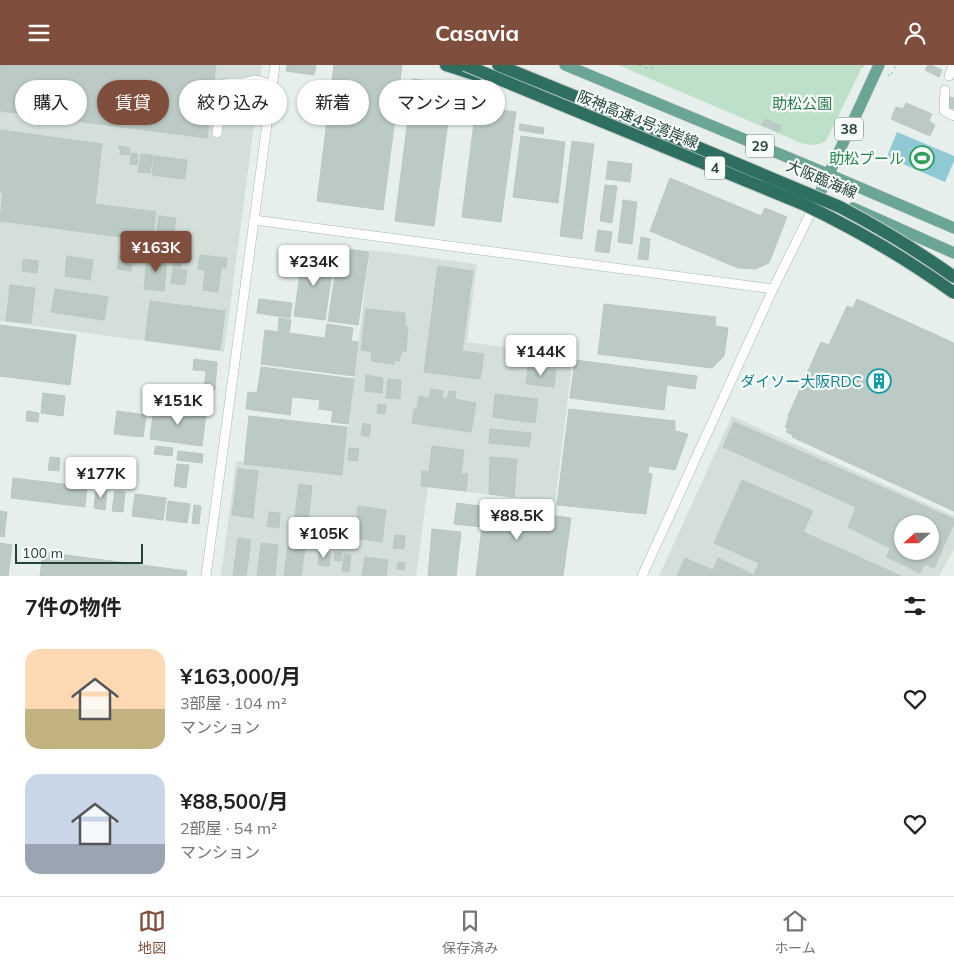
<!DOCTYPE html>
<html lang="ja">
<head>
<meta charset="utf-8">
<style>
	:root { --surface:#fff; --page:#f2f2f2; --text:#222; --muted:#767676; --line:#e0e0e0; --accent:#804e3d }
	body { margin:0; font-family:Mulish,"Noto Sans JP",sans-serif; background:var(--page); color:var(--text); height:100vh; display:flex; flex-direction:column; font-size:19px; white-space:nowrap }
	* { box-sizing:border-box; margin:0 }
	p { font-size:16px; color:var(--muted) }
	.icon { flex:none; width:28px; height:28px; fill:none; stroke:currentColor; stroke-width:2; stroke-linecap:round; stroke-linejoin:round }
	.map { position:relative; height:511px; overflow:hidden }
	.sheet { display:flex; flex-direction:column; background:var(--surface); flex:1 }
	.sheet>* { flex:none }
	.banner { position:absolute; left:15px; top:15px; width:500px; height:45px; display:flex; gap:10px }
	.needle { width:32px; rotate:249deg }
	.controls { position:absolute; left:894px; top:450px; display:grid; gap:10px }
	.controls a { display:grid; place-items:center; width:45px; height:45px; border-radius:50%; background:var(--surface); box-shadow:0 1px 4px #0004; font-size:25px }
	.scale { position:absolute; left:15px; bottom:12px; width:128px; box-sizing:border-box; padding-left:5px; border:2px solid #24423a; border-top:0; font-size:14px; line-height:18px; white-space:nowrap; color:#24423a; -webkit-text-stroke:4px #f7fbf9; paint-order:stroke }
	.price { position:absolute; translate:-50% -42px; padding:0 11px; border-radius:5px; background:#fff; color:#222; font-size:16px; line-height:32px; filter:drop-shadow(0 1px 2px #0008) }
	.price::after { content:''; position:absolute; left:50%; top:30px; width:15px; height:11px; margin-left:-8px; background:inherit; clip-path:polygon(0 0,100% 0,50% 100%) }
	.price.on { background:var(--accent); color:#fff }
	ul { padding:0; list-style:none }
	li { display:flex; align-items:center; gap:15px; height:125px; padding:0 25px }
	li span { display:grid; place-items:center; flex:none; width:140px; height:100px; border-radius:15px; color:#555 }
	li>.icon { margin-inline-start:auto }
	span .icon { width:60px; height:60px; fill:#fffc; stroke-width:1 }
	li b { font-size:21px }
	h2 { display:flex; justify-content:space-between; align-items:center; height:60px; padding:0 25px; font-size:21px }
	.chip { padding:0 18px; border-radius:22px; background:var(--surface); box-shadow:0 1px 4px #0004; font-size:18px; line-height:45px }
	.chip.on { background:var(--accent); color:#fff }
	header { display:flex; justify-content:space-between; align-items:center; height:65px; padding:0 25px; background:var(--accent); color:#fff; font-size:22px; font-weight:700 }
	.menu { display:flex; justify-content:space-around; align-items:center; height:70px; border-top:1px solid var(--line); background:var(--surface); font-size:14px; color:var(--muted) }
	.menu a { display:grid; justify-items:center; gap:2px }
	.menu .on { color:var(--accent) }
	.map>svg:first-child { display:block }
</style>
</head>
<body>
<header><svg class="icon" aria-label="menu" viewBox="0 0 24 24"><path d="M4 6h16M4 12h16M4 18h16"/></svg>Casavia<svg class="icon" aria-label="person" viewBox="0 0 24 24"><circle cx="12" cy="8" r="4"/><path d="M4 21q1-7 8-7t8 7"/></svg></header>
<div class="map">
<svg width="954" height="511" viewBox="0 0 954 511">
	<rect width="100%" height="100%" fill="#e6efeb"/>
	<!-- built -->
	<g fill="#d4dfda" fill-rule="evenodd">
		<polygon points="0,0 262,0 224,287 0,256"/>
		<polygon points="370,185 477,199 467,277 573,291 555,438 428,422 416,511 221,511 236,396 342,410"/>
		<path d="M 732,351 L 954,451 L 954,484 L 939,511 L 659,511 ZM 902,459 L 930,459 L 930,486 L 902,486 Z"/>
	</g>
	<!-- green -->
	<path fill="#bfe0c8" d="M 618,0 L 863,0 L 826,76 C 810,84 802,78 787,72 Z"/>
	<!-- water -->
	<polygon fill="#8ec9d4" points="897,67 954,91 954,96 945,117 887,92"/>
	<!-- building -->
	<g fill="#bbcac4" stroke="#b8c9c2" fill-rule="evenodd">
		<polygon points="0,0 216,0 207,73 0,46"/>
		<polygon points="287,0 316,0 314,10 286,6"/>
		<polygon points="334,0 402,0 383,145 317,136"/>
		<polygon points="928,0 931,0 942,5 939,12 925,5"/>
		<polygon points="413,14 453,19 434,161 395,156"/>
		<polygon points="950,32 954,33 954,44 948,43"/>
		<polygon points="906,38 932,49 929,56 935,60 930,71 891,54 896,42 903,44"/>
		<polygon points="476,42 516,47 501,157 462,152"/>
		<polygon points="765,54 782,61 779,67 762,60"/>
		<polygon points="520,59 544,63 543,69 519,65"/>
		<polygon points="0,65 102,79 95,139 156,147 152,176 0,156 3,128 0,127"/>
		<polygon points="521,71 565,77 558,138 513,132"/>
		<polygon points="572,76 594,79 582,174 560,171"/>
		<polygon points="119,81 130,83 129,90 120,89 121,84 119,84"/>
		<polygon points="131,88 138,89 137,100 130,99"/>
		<polygon points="141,89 153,90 150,108 138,107"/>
		<polygon points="154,91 187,95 185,114 152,110"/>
		<polygon points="608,96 632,99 630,117 606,114"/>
		<polygon points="670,113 761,151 765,143 787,152 769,198 755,204 738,203 650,166"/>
		<polygon points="605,120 617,121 612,158 600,156"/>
		<polygon points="623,135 637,137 632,179 618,177"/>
		<polygon points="159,151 176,153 174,166 171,166 170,174 156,173"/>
		<polygon points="598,165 612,167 609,188 595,186"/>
		<polygon points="641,172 650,174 648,195 638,194"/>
		<polygon points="339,183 369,187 358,260 328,256"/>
		<polygon points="174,188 182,189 181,202 173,201"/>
		<polygon points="303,188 334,193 325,255 294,251"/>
		<polygon points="119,190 133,192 131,206 117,204"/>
		<polygon points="200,190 227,193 226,203 221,203 218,227 203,225 205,205 198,204"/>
		<polygon points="67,191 93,195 90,215 65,211"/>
		<polygon points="147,191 167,193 164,226 144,224"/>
		<polygon points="23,194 38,196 37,208 22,206"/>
		<polygon points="438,201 473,206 462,286 484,289 480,314 424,307"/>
		<polygon points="173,203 187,205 185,220 171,218"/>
		<polygon points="10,220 35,223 31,258 6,256"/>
		<polygon points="55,224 108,232 104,255 51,247"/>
		<polygon points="259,234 292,238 290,253 257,248"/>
		<polygon points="857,234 954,278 954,446 792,372 793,370 786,367 788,363 785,362 789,352 788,351 821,277 829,280 847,241 853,243"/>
		<polygon points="150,236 225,246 220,285 145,275"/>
		<polygon points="604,239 716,252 715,261 728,263 724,291 712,303 598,289"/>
		<polygon points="366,244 405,248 405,262 408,262 406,286 402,287 399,296 394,295 394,299 371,296 372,287 361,285"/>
		<polygon points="279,253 291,255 289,268 325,273 327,259 353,263 351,276 358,277 354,311 261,299 265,265 278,267"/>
		<polygon points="0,260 76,270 70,320 0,311"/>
		<polygon points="194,294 217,297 215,325 204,324 206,306 193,305"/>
		<polygon points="575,295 697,311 695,324 667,320 664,345 570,333"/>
		<polygon points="528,301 556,305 554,322 526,319"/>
		<polygon points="261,302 354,314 348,359 331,357 333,346 319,344 320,335 292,332 290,350 246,344 248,327 257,328"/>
		<polygon points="366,310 383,313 382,328 365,326"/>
		<polygon points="388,314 401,315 400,334 386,333"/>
		<polygon points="431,324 443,326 442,333 447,334 449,326 456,327 455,334 476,338 471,367 412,358 414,344 417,344 419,331 429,333"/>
		<polygon points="43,328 65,331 63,351 41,348"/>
		<polygon points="495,329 538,334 535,358 493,352"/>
		<polygon points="199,332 210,333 209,343 197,342"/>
		<polygon points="378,339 386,340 385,349 377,348"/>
		<polygon points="154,341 206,348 202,381 150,374"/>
		<polygon points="569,344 675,356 675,366 688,369 675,405 649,401 648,408 652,409 646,449 557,440"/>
		<polygon points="27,346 39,348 38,357 26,356"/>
		<polygon points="117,346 146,350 143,372 114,369"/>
		<polygon points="249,351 347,362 342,410 244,399"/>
		<path d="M 734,357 L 954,454 L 954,458 L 934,503 L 925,499 L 920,508 L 887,492 L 890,483 L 848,462 L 856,442 L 723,382 ZM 902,459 L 930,459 L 930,486 L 902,486 Z"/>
		<polygon points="363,358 371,360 369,372 361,370"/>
		<polygon points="490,364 531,368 529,382 489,378"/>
		<polygon points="156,381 173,383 172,391 154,389"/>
		<polygon points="432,381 464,385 461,409 468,409 466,426 421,421 422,406 429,407"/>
		<polygon points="349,383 359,384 357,396 348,395"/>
		<polygon points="178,386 203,389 202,398 177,395"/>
		<polygon points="50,392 60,393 59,406 48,405"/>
		<polygon points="490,392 517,394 514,432 489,429"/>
		<polygon points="177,399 189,400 186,423 174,421"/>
		<polygon points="238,404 258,406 253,453 232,450"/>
		<polygon points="13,413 87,422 85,442 11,433"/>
		<polygon points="742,415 813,446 803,467 901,511 677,511 685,493 713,505 718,493 754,510 759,498 714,478"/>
		<polygon points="299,419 312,421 307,467 293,465"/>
		<polygon points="96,423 107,425 105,445 94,443"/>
		<polygon points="115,426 125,427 123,447 112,446"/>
		<polygon points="135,429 166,433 163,455 132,451"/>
		<polygon points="168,436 190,439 187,458 166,455"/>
		<polygon points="457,438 571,453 563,511 476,511 482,462 454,459"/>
		<polygon points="194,440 201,441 199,459 192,458"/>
		<polygon points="358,441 386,445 382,477 354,473"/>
		<polygon points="0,446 7,447 4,472 0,471"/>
		<polygon points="269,447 280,448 279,463 267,461"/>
		<polygon points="432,464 461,467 456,511 428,511"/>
		<polygon points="395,470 405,471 404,484 393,483"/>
		<polygon points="238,473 251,475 246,511 233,511"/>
		<polygon points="0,478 12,480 8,511 0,511"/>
		<polygon points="261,478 278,480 275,511 257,511"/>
		<polygon points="288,480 305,483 301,511 284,511"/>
		<polygon points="43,487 187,506 186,511 40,511"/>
		<polygon points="319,487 331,488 329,501 318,500"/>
		<polygon points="335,487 342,488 341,496 334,495"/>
		<polygon points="344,489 351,490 349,507 342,506"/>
		<polygon points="365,492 388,495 386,511 362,511"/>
		<polygon points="398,497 405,498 404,505 397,504"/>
	</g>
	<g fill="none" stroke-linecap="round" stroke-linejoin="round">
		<!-- minor casing -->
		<g stroke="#a8b8b2" stroke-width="10">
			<g id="minor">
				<polyline points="949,11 953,0"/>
				<polyline points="945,25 944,46 954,51"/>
				<polyline points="217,68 224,19 228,18 242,18 254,15 272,19"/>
				<polyline points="254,155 773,224"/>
				<polyline points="206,511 275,0"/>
				<polyline points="642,511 773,224 815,139"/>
			</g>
		</g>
		<!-- major casing -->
		<g stroke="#c2cac8" stroke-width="12">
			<g id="major">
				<polyline points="565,0 828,109 954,163"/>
				<polyline points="820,128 879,0"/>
				<polyline points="853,143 954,188"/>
			</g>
		</g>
		<!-- highway casing -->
		<g stroke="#c2cac8" stroke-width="14">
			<polyline id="highway" points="446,0 477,10"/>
		</g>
		<!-- path -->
		<g stroke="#86b3a5" stroke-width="1" stroke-dasharray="2.5 4" stroke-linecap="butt">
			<polyline points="639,0 649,4 657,0"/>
			<polyline points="862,0 864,3"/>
			<polyline points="888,9 890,12 896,0"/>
		</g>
		<!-- minor -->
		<use href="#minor" stroke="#fff" stroke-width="9"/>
		<!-- major -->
		<use href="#major" stroke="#6aa596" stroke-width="11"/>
		<!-- highway -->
		<use href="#highway" stroke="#2f6f62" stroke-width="12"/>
		<!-- highway-bridge casing -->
		<g stroke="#c2cac8" stroke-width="14" stroke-linecap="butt">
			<g id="highway-bridge">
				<path d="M 465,0 L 805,140 C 857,165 907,194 954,228"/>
				<path d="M 498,0 L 621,50 L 840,142 C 880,163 918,186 954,212"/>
			</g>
		</g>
		<!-- highway-bridge -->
		<use href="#highway-bridge" stroke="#2f6f62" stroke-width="12"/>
	</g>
	<!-- icons -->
	<defs>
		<g id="stadium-ring" transform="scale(1.25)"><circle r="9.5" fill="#f7fbf9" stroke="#2e9e5b" stroke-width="1.5"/><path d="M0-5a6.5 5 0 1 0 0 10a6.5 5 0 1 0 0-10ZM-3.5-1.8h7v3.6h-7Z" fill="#2e9e5b"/></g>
		<g id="building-ring" transform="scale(1.25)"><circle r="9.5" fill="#f7fbf9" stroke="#0f9aa8" stroke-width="1.5"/><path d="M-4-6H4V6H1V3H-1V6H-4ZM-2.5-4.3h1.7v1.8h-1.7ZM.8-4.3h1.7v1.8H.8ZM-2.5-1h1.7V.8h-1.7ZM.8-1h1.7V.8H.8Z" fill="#0f9aa8"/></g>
	</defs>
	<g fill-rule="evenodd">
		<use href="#stadium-ring" x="922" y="93"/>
		<use href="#building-ring" x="879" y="316"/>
	</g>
	<g text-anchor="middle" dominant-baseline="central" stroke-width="4.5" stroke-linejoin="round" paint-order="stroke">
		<!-- shield labels -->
		<g fill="#f7fbf9" stroke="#637a73" stroke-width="1">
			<rect x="835" y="52.5" width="28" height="23" rx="4"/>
			<rect x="746" y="69.5" width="28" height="23" rx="4"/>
			<rect x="705" y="91.5" width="20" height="23" rx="4"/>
		</g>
		<g font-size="14" font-weight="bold" fill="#24423a">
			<text x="849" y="64">38</text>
			<text x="760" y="81">29</text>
			<text x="715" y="103">4</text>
		</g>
		<!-- park labels -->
		<g font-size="15" fill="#2d7a4b" stroke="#f7fbf9">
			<text x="802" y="38">助松公園</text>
		</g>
		<!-- street labels -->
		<g font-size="15" fill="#24423a" stroke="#f7fbf9">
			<text transform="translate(638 54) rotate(22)">阪神高速4号湾岸線</text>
			<text transform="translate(822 114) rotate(23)">大阪臨海線</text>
		</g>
		<!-- leisure labels -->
		<g font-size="15" fill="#27864d" stroke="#f7fbf9" text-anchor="end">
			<text x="904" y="93">助松プール</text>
		</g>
		<!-- culture labels -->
		<g font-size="15" fill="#0d838f" stroke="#f7fbf9" text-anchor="end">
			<text x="862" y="316">ダイソー大阪RDC</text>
		</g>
	</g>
</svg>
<div class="controls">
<a><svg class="needle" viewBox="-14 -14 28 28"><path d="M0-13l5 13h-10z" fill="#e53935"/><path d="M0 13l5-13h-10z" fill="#767676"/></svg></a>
</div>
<div class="scale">100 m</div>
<b class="price on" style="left:156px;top:208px">¥163K</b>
<b class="price" style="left:314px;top:222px">¥234K</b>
<b class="price" style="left:541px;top:312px">¥144K</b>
<b class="price" style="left:178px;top:361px">¥151K</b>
<b class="price" style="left:101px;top:434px">¥177K</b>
<b class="price" style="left:517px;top:476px">¥88.5K</b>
<b class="price" style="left:324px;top:494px">¥105K</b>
<div class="banner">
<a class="chip">購入</a>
<a class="chip on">賃貸</a>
<a class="chip">絞り込み</a>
<a class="chip">新着</a>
<a class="chip">マンション</a>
</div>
</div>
<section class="sheet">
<h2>7件の物件<svg class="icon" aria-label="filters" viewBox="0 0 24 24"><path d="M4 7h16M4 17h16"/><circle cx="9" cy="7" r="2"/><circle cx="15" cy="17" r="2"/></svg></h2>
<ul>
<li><span style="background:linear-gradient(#ffd9b3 60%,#c2b280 0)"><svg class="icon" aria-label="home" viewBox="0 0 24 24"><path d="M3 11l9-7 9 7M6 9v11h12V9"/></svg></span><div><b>¥163,000/月</b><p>3部屋 · 104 m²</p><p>マンション</p></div><svg class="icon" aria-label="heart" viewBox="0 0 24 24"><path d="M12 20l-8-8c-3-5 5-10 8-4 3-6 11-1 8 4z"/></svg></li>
<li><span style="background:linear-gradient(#c9d6e8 70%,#9aa5b1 0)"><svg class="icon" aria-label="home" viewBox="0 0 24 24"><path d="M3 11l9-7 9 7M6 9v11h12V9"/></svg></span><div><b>¥88,500/月</b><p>2部屋 · 54 m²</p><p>マンション</p></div><svg class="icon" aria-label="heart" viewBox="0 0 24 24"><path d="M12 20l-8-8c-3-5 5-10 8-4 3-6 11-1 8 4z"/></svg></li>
</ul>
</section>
<nav class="menu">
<a class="on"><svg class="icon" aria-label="map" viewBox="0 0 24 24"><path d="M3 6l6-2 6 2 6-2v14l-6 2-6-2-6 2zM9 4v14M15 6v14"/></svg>地図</a>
<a><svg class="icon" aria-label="saved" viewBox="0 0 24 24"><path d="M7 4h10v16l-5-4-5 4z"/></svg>保存済み</a>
<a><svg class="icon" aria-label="home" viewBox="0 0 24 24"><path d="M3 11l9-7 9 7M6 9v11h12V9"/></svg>ホーム</a>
</nav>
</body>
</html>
